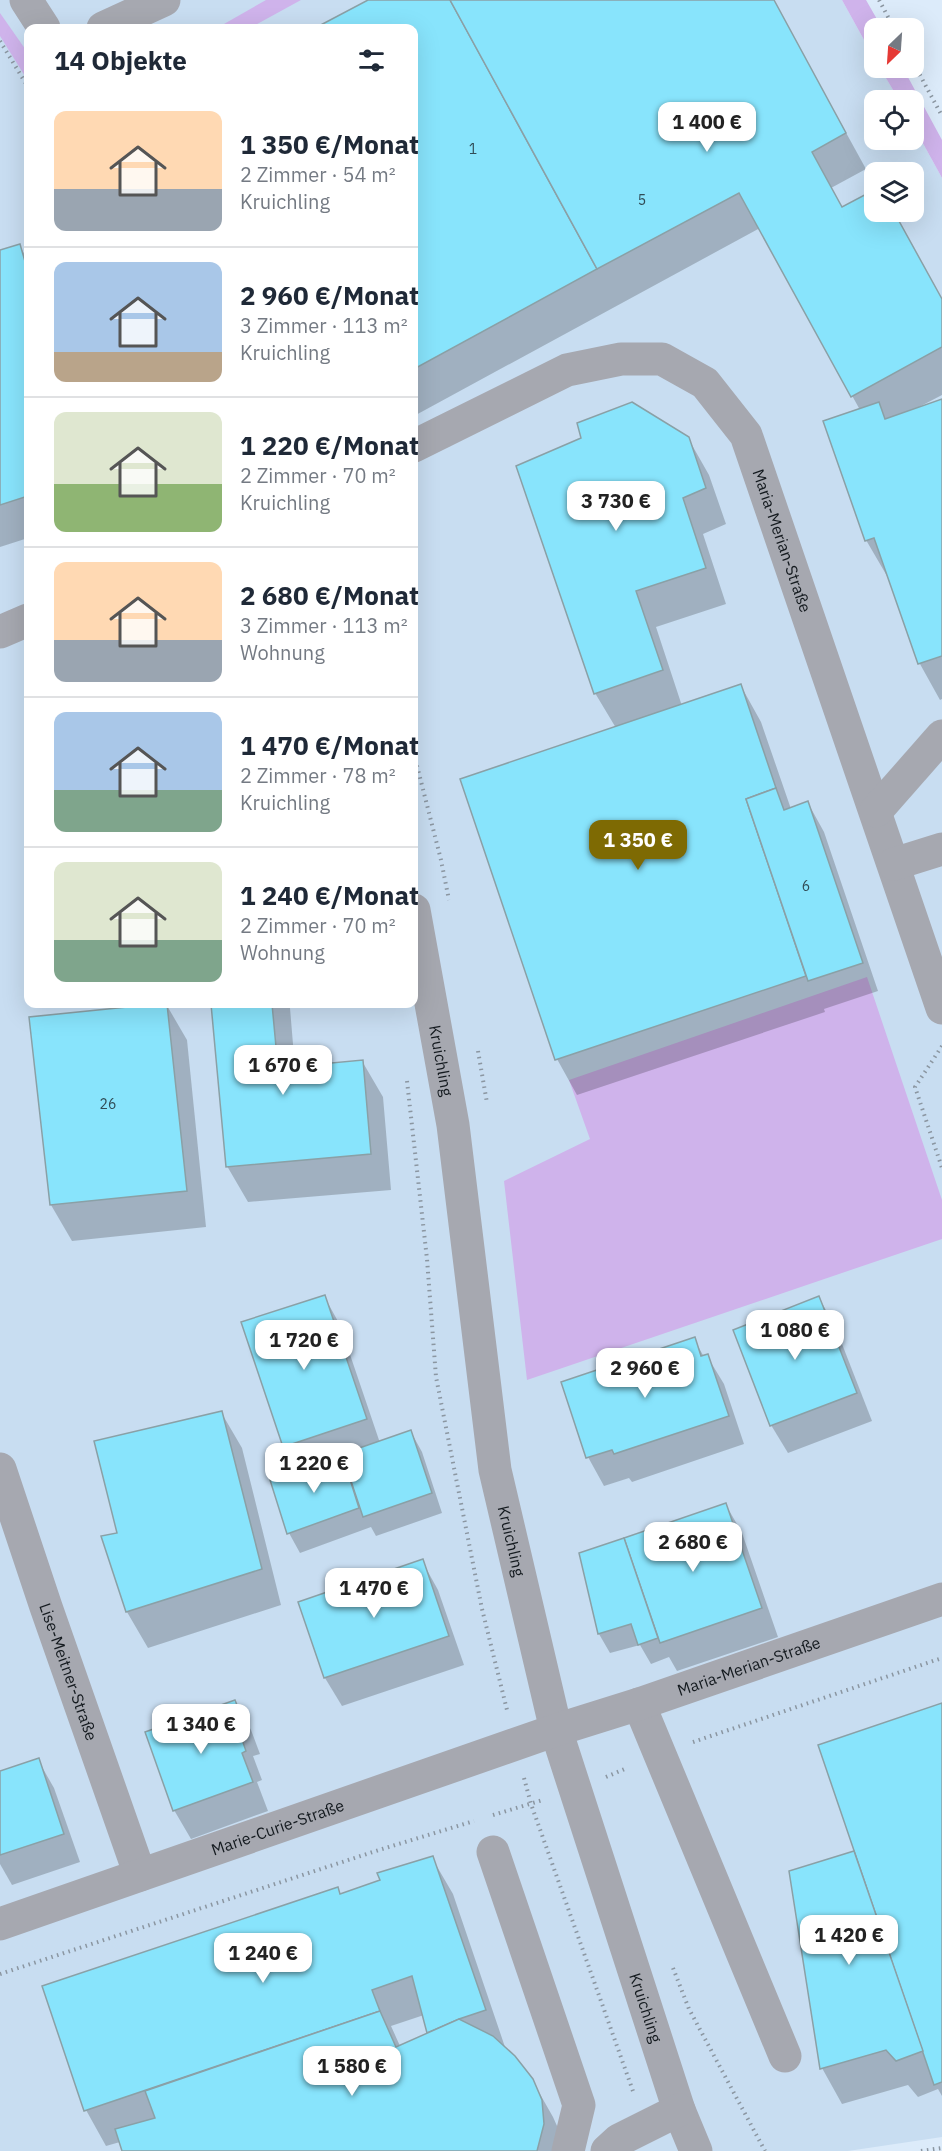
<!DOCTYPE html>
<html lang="de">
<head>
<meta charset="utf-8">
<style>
	:root { --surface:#fff; --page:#f6f6f7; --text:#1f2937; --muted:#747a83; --line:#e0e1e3; --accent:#7e6a03 }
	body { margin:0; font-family:"IBM Plex Sans",sans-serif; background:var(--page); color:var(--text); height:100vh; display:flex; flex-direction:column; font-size:22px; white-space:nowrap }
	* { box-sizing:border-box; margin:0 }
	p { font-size:20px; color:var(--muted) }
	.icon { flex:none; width:33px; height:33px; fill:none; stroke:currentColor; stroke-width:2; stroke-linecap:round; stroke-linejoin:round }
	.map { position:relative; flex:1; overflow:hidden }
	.panel { position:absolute; left:24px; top:24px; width:394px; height:984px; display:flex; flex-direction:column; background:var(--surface); border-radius:12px; box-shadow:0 6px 24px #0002 }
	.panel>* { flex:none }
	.needle { width:39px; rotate:205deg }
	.fabs { position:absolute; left:864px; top:18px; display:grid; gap:12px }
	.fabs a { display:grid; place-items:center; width:60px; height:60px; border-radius:12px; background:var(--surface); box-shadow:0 6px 24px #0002; font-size:30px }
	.price { position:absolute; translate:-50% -51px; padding:0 14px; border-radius:12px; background:#fff; color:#222; font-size:20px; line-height:39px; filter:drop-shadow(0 2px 3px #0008) }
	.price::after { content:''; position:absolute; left:50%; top:36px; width:18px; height:14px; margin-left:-9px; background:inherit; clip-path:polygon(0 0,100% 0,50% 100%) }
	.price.active { background:var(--accent); color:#fff }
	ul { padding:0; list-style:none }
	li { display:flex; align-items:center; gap:18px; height:150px; padding:0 30px }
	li+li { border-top:2px solid var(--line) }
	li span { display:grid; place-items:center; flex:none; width:168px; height:120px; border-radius:12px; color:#555 }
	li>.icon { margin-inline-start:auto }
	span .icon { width:72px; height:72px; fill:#fffc; stroke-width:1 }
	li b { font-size:26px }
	h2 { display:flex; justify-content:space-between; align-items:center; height:72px; padding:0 30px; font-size:26px }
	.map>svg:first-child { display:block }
</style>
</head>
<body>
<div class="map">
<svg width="942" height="2151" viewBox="0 0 942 2151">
	<rect width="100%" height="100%" fill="#dcebfa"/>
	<!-- built -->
	<path fill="#c8ddf1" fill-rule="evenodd" d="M 0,0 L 842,0 L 874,58 L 874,68 L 880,68 L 899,100 L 874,100 L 874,140 L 914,140 L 914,127 L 942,178 L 942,2137 L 848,2151 L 0,2151 ZM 28,28 L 414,28 L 414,1004 L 28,1004 ZM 874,172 L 914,172 L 914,212 L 874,212 Z"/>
	<!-- green -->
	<g fill="#cfb3eb">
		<polygon points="266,0 301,0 250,28 217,28"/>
		<polygon points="842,0 866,0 882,28 874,28 874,58"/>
		<polygon points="0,13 28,53 28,81 0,36"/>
		<polygon points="880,68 903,68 942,140 942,178 914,127 914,100 899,100"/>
		<polygon points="867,977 942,1200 942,1239 527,1380 504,1181 590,1139 569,1080"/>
	</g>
	<!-- shadow -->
	<g fill="#0003" fill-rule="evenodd">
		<polygon points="371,0 773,0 866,169 831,188 843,209 874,192 874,212 893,212 942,300 942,395 919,407 919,409 942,401 942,699 940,700 920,664 889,576 887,576 866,540 860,410 760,228 414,416 414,28 319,28"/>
		<polygon points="20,246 28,261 28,538 0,547 0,251"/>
		<polygon points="688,438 709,475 726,524 703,534 726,604 656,627 682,706 741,686 761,722 791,809 808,803 824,832 878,991 824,1009 825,1012 577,1095 557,1059 616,728 595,693"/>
		<polygon points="166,1004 187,1040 206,1227 72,1241 51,1205"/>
		<polygon points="213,1004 287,1004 290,1008 295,1068 362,1061 383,1097 391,1190 248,1202 227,1166"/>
		<polygon points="324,1296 340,1325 380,1443 411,1432 422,1452 442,1513 376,1536 371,1527 300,1553 289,1533 298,1471 284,1446"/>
		<polygon points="819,1298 835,1326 872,1421 788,1453 771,1425"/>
		<polygon points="694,1339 704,1357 707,1356 724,1384 744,1444 632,1482 629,1478 604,1486 588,1457"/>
		<polygon points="221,1412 242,1448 281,1605 148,1648 127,1612 103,1538 119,1534"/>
		<polygon points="726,1505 742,1533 778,1637 677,1671 669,1657 651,1664 640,1645 610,1653 599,1634 581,1554 623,1540 627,1545"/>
		<polygon points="422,1561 438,1590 464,1665 342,1706 325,1678 300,1603"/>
		<polygon points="235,1701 251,1730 260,1754 253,1756 262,1780 257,1782 268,1811 191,1839 174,1810"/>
		<polygon points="942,1704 942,2096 938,2089 918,2097 908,2085 842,2104 822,2068 791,1872 856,1852"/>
		<polygon points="38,1760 54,1788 80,1862 12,1885 0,1864 0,1773"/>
		<path d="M 432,1858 L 453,1894 L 505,2047 L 503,2047 L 532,2080 L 553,2117 L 562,2137 L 563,2151 L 123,2151 L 120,2142 L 106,2146 L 86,2110 L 337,1889 L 341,1895 L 381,1881 ZM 424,2015 L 429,2034 L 400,2046 L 391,2026 Z"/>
	</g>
	<!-- building -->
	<g fill="#88e4fc" stroke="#8aa0a6" stroke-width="1.5">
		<polygon points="368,0 450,0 597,269 414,369 414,28 315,28"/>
		<polygon points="450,0 774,0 846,133 812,152 842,207 874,190 874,212 894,212 942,299 942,347 851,397 739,193 597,269"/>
		<polygon points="20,244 28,272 28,496 0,505 0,250"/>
		<polygon points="942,399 942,656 918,664 874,538 865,541 823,421 879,402 885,419"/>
		<polygon points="632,402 689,437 706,488 683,498 706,568 636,591 663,670 594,694 516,466 581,438 577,423"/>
		<polygon points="741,684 776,788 746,799 806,976 555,1060 460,779"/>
		<polygon points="776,788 784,810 808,801 863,963 808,981 746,799"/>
		<polygon points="157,1004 167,1004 187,1191 50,1205 29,1017"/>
		<polygon points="211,1004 272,1004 278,1068 363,1060 371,1154 226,1167"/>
		<polygon points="325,1295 367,1419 283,1447 241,1322"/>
		<polygon points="819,1296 857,1393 770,1426 733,1330"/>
		<polygon points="695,1337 701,1356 708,1354 729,1416 614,1454 612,1450 586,1458 561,1382"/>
		<polygon points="222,1411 262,1569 126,1612 101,1536 117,1533 94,1441"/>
		<polygon points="411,1430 432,1493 363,1517 342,1454"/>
		<polygon points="342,1454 359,1508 287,1534 270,1480"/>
		<polygon points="726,1503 762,1608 660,1643 624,1538"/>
		<polygon points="624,1538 658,1638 638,1645 631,1624 598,1634 579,1553"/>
		<polygon points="423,1559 449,1636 324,1678 298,1602"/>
		<polygon points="235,1700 245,1725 238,1728 246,1751 242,1753 253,1782 173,1811 145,1732"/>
		<polygon points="942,1703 942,2082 934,2085 818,1745"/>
		<polygon points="39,1758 64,1834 0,1855 0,1771"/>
		<polygon points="854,1851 923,2051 896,2061 886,2050 820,2069 789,1871"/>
		<polygon points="433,1856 486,2010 459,2019 427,2033 412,1976 372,1990 380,2011 84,2111 42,1986 338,1887 340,1894 380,1880 377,1873"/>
		<polygon points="380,2011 396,2047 459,2019 493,2036 515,2056 533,2079 542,2100 544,2124 537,2151 122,2151 115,2129 155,2118 145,2091"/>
	</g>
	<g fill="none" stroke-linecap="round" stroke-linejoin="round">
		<!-- path -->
		<g stroke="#8b96a1" stroke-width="4" stroke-dasharray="1.5 4.5" stroke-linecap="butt">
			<polyline points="879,0 894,28"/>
			<polyline points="0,41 28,87"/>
			<polyline points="914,64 942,116"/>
			<polyline points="414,754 441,860 449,900"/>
			<polyline points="942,1046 915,1087 942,1168"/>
			<polyline points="478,1051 487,1103"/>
			<polyline points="407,1081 427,1259 436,1377 482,1609 507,1710"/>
			<polyline points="693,1742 942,1658"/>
			<polyline points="606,1777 627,1768"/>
			<polyline points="524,1778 531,1804 634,2094"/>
			<polyline points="493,1815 543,1800"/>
			<polyline points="673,1968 689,2009 765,2151"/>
			<polyline points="0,1974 382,1849 474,1821"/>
			<polyline points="921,2151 942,2148"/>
		</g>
		<!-- minor -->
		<g stroke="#a6a8b0" stroke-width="33">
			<polyline points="26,0 44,28"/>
			<polyline points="103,28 164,0"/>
			<path id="s1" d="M 414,446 L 567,370 L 621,359 L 662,359 L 705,383 L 746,435 L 942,1008"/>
			<polyline points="0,632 28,620"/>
			<polyline points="876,811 942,736"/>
			<polyline points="894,864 942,849"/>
			<path id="s2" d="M 414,910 L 453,1125 L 495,1470 L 556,1730 L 679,2110 L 696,2151"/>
			<path id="s3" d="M 0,1469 L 46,1607 L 140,1875"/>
			<polyline points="639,1704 785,2056"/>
			<polyline points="493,1852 579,2105 568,2151"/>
			<path id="s4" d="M 0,1924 L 556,1730 L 639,1704 L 942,1599"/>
			<polyline points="607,2151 619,2140 679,2110"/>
		</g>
	</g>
	<g text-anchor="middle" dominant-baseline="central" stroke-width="4.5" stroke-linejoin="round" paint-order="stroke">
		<!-- number labels -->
		<g font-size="14" fill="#314c56">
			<text x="473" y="149">1</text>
			<text x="642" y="200">5</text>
			<text x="806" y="886">6</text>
			<text x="108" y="1104">26</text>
		</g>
		<!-- street labels -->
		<g font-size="16" fill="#141a1f" stroke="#f1f7fd">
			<text stroke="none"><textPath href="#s1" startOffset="494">Maria-Merian-Straße</textPath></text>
			<text stroke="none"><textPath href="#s2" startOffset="153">Kruichling</textPath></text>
			<text stroke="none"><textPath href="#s2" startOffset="639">Kruichling</textPath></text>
			<text stroke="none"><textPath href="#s4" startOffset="792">Maria-Merian-Straße</textPath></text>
			<text stroke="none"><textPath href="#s3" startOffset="214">Lise-Meitner-Straße</textPath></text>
			<text stroke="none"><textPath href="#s4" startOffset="294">Marie-Curie-Straße</textPath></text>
			<text stroke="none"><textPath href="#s2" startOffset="1125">Kruichling</textPath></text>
		</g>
	</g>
</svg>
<div class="fabs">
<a><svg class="needle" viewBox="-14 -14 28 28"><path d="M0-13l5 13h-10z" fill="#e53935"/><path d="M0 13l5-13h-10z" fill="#747a83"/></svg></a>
<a><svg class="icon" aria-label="locate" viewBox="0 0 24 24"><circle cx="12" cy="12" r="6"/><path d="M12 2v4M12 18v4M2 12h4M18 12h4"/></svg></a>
<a><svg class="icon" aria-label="layers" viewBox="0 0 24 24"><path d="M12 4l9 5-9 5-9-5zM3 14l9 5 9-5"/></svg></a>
</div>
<b class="price" style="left:707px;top:153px">1 400 €</b>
<b class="price" style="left:616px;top:532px">3 730 €</b>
<b class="price active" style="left:638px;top:871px">1 350 €</b>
<b class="price" style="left:283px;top:1096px">1 670 €</b>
<b class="price" style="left:795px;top:1361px">1 080 €</b>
<b class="price" style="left:304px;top:1371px">1 720 €</b>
<b class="price" style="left:645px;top:1399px">2 960 €</b>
<b class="price" style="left:314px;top:1494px">1 220 €</b>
<b class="price" style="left:693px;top:1573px">2 680 €</b>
<b class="price" style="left:374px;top:1619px">1 470 €</b>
<b class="price" style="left:201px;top:1755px">1 340 €</b>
<b class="price" style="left:849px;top:1966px">1 420 €</b>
<b class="price" style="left:263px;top:1984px">1 240 €</b>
<b class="price" style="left:352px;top:2097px">1 580 €</b>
<section class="panel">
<h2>14 Objekte<svg class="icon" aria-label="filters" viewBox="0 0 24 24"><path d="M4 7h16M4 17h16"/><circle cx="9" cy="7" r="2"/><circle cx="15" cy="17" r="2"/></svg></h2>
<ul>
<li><span style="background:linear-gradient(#ffd9b3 65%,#9aa5b1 0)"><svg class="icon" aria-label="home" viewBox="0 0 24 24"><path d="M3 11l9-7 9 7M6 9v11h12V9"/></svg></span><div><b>1 350 €/Monat</b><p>2 Zimmer · 54 m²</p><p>Kruichling</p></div></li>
<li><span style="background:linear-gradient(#a9c7e8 75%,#b9a48a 0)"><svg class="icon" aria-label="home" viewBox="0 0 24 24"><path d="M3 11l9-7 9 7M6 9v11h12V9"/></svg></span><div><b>2 960 €/Monat</b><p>3 Zimmer · 113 m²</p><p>Kruichling</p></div></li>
<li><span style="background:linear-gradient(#dfe7d0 60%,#8fb573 0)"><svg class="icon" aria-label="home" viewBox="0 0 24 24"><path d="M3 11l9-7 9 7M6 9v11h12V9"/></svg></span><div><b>1 220 €/Monat</b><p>2 Zimmer · 70 m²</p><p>Kruichling</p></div></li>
<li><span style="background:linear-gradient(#ffd9b3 65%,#9aa5b1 0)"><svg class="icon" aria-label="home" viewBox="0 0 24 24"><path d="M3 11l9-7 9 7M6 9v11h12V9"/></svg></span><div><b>2 680 €/Monat</b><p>3 Zimmer · 113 m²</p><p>Wohnung</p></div></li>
<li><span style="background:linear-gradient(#a9c7e8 65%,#7fa58c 0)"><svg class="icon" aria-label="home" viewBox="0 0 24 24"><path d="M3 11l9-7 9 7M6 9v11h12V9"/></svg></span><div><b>1 470 €/Monat</b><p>2 Zimmer · 78 m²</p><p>Kruichling</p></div></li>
<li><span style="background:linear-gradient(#dfe7d0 65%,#7fa58c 0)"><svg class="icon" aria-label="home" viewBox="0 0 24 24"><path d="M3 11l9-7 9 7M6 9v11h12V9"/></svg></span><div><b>1 240 €/Monat</b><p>2 Zimmer · 70 m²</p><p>Wohnung</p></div></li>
</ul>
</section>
</div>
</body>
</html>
